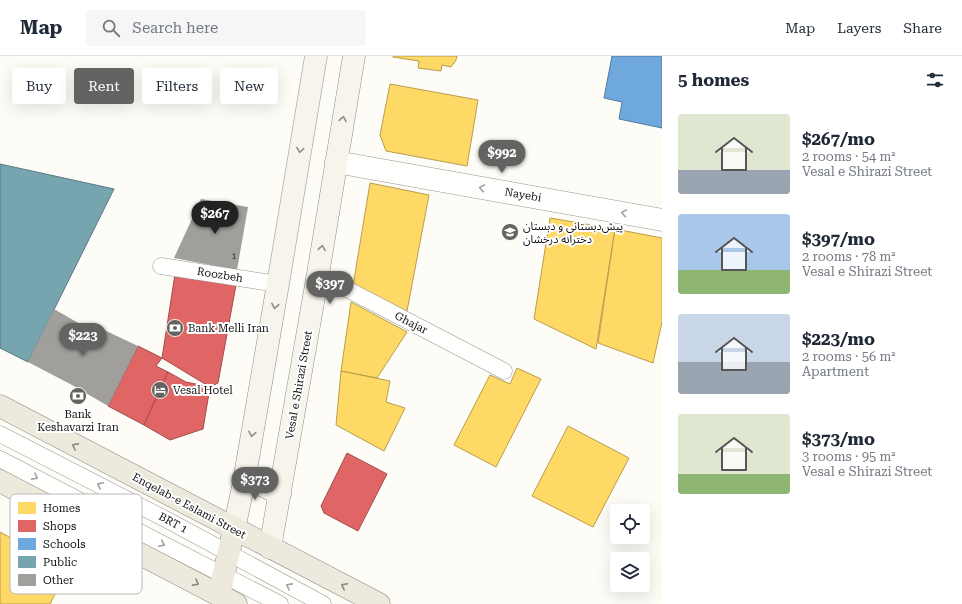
<!DOCTYPE html>
<html lang="en">
<head>
<meta charset="utf-8">
<style>
	:root { --surface:#fff; --page:#f6f6f7; --text:#1f2937; --muted:#747a83; --line:#e0e1e3; --accent:#646362 }
	body { margin:0; font-family:"Roboto Serif","Noto Sans Arabic",serif; background:var(--page); color:var(--text); height:100vh; display:flex; flex-direction:column; font-size:15px; white-space:nowrap }
	* { box-sizing:border-box; margin:0 }
	p { font-size:13px; color:var(--muted) }
	.icon { flex:none; width:22px; height:22px; fill:none; stroke:currentColor; stroke-width:2; stroke-linecap:round; stroke-linejoin:round }
	.map { position:relative; flex:1; overflow:hidden }
	.details { display:flex; flex-direction:column; background:var(--surface); width:300px }
	.details>* { flex:none }
	.top-card { position:absolute; left:12px; top:12px; width:380px; height:36px; display:flex; gap:8px }
	.tools { position:absolute; left:610px; top:448px; display:grid; gap:8px }
	.tools a { display:grid; place-items:center; width:40px; height:40px; border-radius:4px; background:var(--surface); box-shadow:0 4px 16px #0002; font-size:20px }
	.price { position:absolute; translate:-50% -34px; padding:0 9px; border-radius:14px; background:var(--accent); color:#fff; font-size:13px; line-height:26px; filter:drop-shadow(0 1px 2px #0008) }
	.price::after { content:''; position:absolute; left:50%; top:24px; width:12px; height:9px; margin-left:-6px; background:inherit; clip-path:polygon(0 0,100% 0,50% 100%) }
	.price.on { background:#222; color:#fff }
	ul { padding:0; list-style:none }
	li { display:flex; align-items:center; gap:12px; height:100px; padding:0 16px }
	li span { display:grid; place-items:center; flex:none; width:112px; height:80px; border-radius:4px; color:#555 }
	li>.icon { margin-inline-start:auto }
	span .icon { width:48px; height:48px; fill:#fffc; stroke-width:1 }
	li b { font-size:17px }
	h2 { display:flex; justify-content:space-between; align-items:center; height:48px; padding:0 16px; font-size:17px }
	.tag { padding:0 14px; border-radius:4px; background:var(--surface); box-shadow:0 4px 16px #0002; font-size:14px; line-height:36px }
	.tag.on { background:var(--accent); color:#fff }
	header { display:flex; align-items:center; gap:24px; box-sizing:border-box; height:56px; padding:0 20px; background:var(--surface); border-bottom:1px solid var(--line) }
	header strong { font-size:19px }
	nav { display:flex; gap:22px; margin-inline-start:auto; font-size:14px }
	.search { width:280px; height:36px; background:var(--page); display:flex; align-items:center; gap:10px; box-sizing:border-box; padding:0 14px; border-radius:4px; color:var(--muted); font-size:15px }
	main { display:flex; flex:1; min-height:0 }
	.map>svg:first-child { display:block }
</style>
</head>
<body>
<header>
<strong>Map</strong>
<div class="search"><svg class="icon" aria-label="search" viewBox="0 0 24 24"><circle cx="10" cy="10" r="6"/><path d="M15 15l6 6"/></svg>Search here</div>
<nav><a>Map</a><a>Layers</a><a>Share</a></nav>
</header>
<main>
<div class="map">
<svg width="662" height="548" viewBox="0 0 662 548">
	<rect width="100%" height="100%" fill="#fdfcf7"/>
	<!-- homes -->
	<g fill="#ffd966" stroke="#b89d4c">
		<polygon points="393,0 457,0 456,4 451,11 442,9 441,15 418,12 419,5 393,1"/>
		<polygon points="390,28 478,44 467,110 386,95 380,79"/>
		<polygon points="370,127 429,139 407,255 353,230"/>
		<polygon points="550,162 615,173 596,293 534,263"/>
		<polygon points="615,173 662,182 662,266 653,307 598,287"/>
		<polygon points="351,246 407,276 377,322 341,315"/>
		<polygon points="517,312 541,323 496,411 454,389 490,319 510,328"/>
		<polygon points="341,315 390,325 386,346 405,352 384,395 336,369"/>
		<polygon points="568,370 629,402 593,471 532,440"/>
		<polygon points="0,476 68,513 50,548 0,548"/>
	</g>
	<!-- shops -->
	<g fill="#e06666" stroke="#a24c4c">
		<polygon points="175,218 236,229 218,327 210,331 162,302"/>
		<polygon points="138,290 162,302 156,310 168,316 144,369 108,350"/>
		<polygon points="168,316 186,326 210,331 203,373 170,384 144,369"/>
		<polygon points="347,397 387,418 358,475 324,457 321,450"/>
	</g>
	<!-- schools -->
	<polygon fill="#6fa8dc" stroke="#537b9f" points="612,0 662,0 662,72 619,63 622,46 604,42"/>
	<!-- public -->
	<polygon fill="#76a5af" stroke="#587980" points="0,108 114,133 28,306 0,292"/>
	<!-- building -->
	<g fill="#a19f9c">
		<polygon points="201,143 248,151 237,214 174,202"/>
		<polygon points="54,253 99,279 102,273 138,290 108,350 72,329 28,306"/>
	</g>
	<g fill="none" stroke-linecap="round" stroke-linejoin="round">
		<!-- service casing -->
		<g stroke="#979795" stroke-width="17">
			<g id="service">
				<polyline points="161,210 278,228"/>
				<polyline points="318,218 504,315"/>
				<polyline points="0,378 171,466 323,548"/>
				<polyline points="0,403 161,487 280,548"/>
			</g>
		</g>
		<!-- minor casing -->
		<g stroke="#979795" stroke-width="23">
			<polyline id="minor" points="336,106 662,164"/>
		</g>
		<!-- secondary casing -->
		<g stroke="#8e8d8b" stroke-width="23">
			<g id="secondary">
				<polyline points="245,421 280,438"/>
				<polyline points="234,473 243,431 278,228 316,0"/>
				<polyline points="270,492 318,218 354,0"/>
			</g>
		</g>
		<!-- primary casing -->
		<g stroke="#858482" stroke-width="23">
			<g id="primary">
				<polyline points="0,350 379,548"/>
				<polyline points="0,425 236,548"/>
				<polyline points="219,539 234,473"/>
			</g>
		</g>
		<!-- service -->
		<use href="#service" stroke="#fffffe" stroke-width="16"/>
		<!-- minor -->
		<use href="#minor" stroke="#fffffe" stroke-width="22"/>
		<!-- secondary -->
		<use href="#secondary" stroke="#f6f4eb" stroke-width="22"/>
		<!-- primary -->
		<use href="#primary" stroke="#ede9dc" stroke-width="22"/>
	</g>
	<!-- one-way arrows -->
	<defs><path id="oneway-chevron" d="M-2-3.5L2.5 0L-2 3.5" fill="none" stroke-width="1.6" stroke-linecap="round" stroke-linejoin="round"/></defs>
	<g stroke="#8f8e89">
		<use href="#oneway-chevron" transform="translate(343 63) rotate(-80)"/>
		<use href="#oneway-chevron" transform="translate(300 94) rotate(99)"/>
		<use href="#oneway-chevron" transform="translate(322 192) rotate(-81)"/>
		<use href="#oneway-chevron" transform="translate(275 250) rotate(100)"/>
		<use href="#oneway-chevron" transform="translate(252 378) rotate(100)"/>
	</g>
	<g stroke="#a0a09f">
		<use href="#oneway-chevron" transform="translate(482 132) rotate(-170)"/>
		<use href="#oneway-chevron" transform="translate(624 157) rotate(-170)"/>
		<use href="#oneway-chevron" transform="translate(35 421) rotate(28)"/>
		<use href="#oneway-chevron" transform="translate(100 429) rotate(-153)"/>
		<use href="#oneway-chevron" transform="translate(162 488) rotate(27)"/>
		<use href="#oneway-chevron" transform="translate(289 530) rotate(-152)"/>
	</g>
	<g stroke="#8a8881">
		<use href="#oneway-chevron" transform="translate(75 390) rotate(-152)"/>
		<use href="#oneway-chevron" transform="translate(196 527) rotate(28)"/>
		<use href="#oneway-chevron" transform="translate(344 530) rotate(-153)"/>
	</g>
	<!-- icons -->
	<defs>
		<g id="school-disc" transform="scale(0.9)"><circle r="9.5" fill="#646362" stroke="#fff"/><path d="M0-5L7-2L0 1L-7-2ZM-4 1L0 2.5L4 1V4Q0 6-4 4Z" fill="#fff"/></g>
		<g id="bank-disc" transform="scale(0.9)"><circle r="9.5" fill="#646362" stroke="#fff"/><path d="M-6-4H6V4H-6ZM0-2.3a2.3 2.3 0 1 0 0 4.6a2.3 2.3 0 1 0 0-4.6Z" fill="#fff"/></g>
		<g id="hotel-disc" transform="scale(0.9)"><circle r="9.5" fill="#646362" stroke="#fff"/><path d="M-6-4.5h1.5V1H6V5H4.5V3h-9V5H-6ZM-4 0a1.8 1.8 0 1 1 3.6 0ZM.5 0V-2.5h3Q6-2.5 6 0Z" fill="#fff"/></g>
	</defs>
	<g fill-rule="evenodd">
		<use href="#school-disc" x="510" y="176"/>
		<use href="#bank-disc" x="175" y="272"/>
		<use href="#hotel-disc" x="160" y="334"/>
		<use href="#bank-disc" x="78" y="340"/>
	</g>
	<g text-anchor="middle" dominant-baseline="central" stroke-width="4" stroke-linejoin="round" paint-order="stroke">
		<!-- number labels -->
		<g font-size="9" fill="#353434">
			<text x="234" y="200">1</text>
		</g>
		<!-- street labels -->
		<g font-size="11" fill="#111" stroke="#fff">
			<text transform="translate(523 139) rotate(10)">Nayebi</text>
			<text transform="translate(220 219) rotate(9)">Roozbeh</text>
			<text transform="translate(411 267) rotate(27)">Ghajar</text>
			<text transform="translate(299 329) rotate(-80)">Vesal e Shirazi Street</text>
			<text transform="translate(189 450) rotate(28)">Enqelab-e Eslami Street</text>
			<text transform="translate(173 467) rotate(28)">BRT 1</text>
		</g>
		<!-- poi labels -->
		<g font-size="11" fill="#111" stroke="#fff" text-anchor="start">
			<text x="523" y="170">پیش‌دبستانی و دبستان<tspan x="523" dy="13">دخترانه درخشان</tspan></text>
			<text x="188" y="272">Bank Melli Iran</text>
			<text x="173" y="334">Vesal Hotel</text>
			<text x="78" y="358" text-anchor="middle">Bank<tspan x="78" dy="13">Keshavarzi Iran</tspan></text>
		</g>
	</g>
	<!-- legend -->
	<rect x="10" y="438" width="132" height="100" rx="6" fill="#fff" stroke="#b8b8b8" stroke-width="1"/>
	<rect x="18" y="446" width="18" height="12" fill="#ffd966"/>
	<rect x="18" y="464" width="18" height="12" fill="#e06666"/>
	<rect x="18" y="482" width="18" height="12" fill="#6fa8dc"/>
	<rect x="18" y="500" width="18" height="12" fill="#76a5af"/>
	<rect x="18" y="518" width="18" height="12" fill="#a19f9c"/>
	<g font-size="11" fill="#111">
		<text x="43" y="456">Homes</text>
		<text x="43" y="474">Shops</text>
		<text x="43" y="492">Schools</text>
		<text x="43" y="510">Public</text>
		<text x="43" y="528">Other</text>
	</g>
</svg>
<div class="tools">
<a><svg class="icon" aria-label="locate" viewBox="0 0 24 24"><circle cx="12" cy="12" r="6"/><path d="M12 2v4M12 18v4M2 12h4M18 12h4"/></svg></a>
<a><svg class="icon" aria-label="layers" viewBox="0 0 24 24"><path d="M12 4l9 5-9 5-9-5zM3 14l9 5 9-5"/></svg></a>
</div>
<b class="price" style="left:502px;top:118px">$992</b>
<b class="price on" style="left:215px;top:179px">$267</b>
<b class="price" style="left:330px;top:249px">$397</b>
<b class="price" style="left:83px;top:301px">$223</b>
<b class="price" style="left:255px;top:445px">$373</b>
<div class="top-card">
<a class="tag">Buy</a>
<a class="tag on">Rent</a>
<a class="tag">Filters</a>
<a class="tag">New</a>
</div>
</div>
<section class="details">
<h2>5 homes<svg class="icon" aria-label="filters" viewBox="0 0 24 24"><path d="M4 7h16M4 17h16"/><circle cx="9" cy="7" r="2"/><circle cx="15" cy="17" r="2"/></svg></h2>
<ul>
<li><span style="background:linear-gradient(#dfe7d0 70%,#9aa5b1 0)"><svg class="icon" aria-label="home" viewBox="0 0 24 24"><path d="M3 11l9-7 9 7M6 9v11h12V9"/></svg></span><div><b>$267/mo</b><p>2 rooms · 54 m²</p><p>Vesal e Shirazi Street</p></div></li>
<li><span style="background:linear-gradient(#a9c7e8 70%,#8fb573 0)"><svg class="icon" aria-label="home" viewBox="0 0 24 24"><path d="M3 11l9-7 9 7M6 9v11h12V9"/></svg></span><div><b>$397/mo</b><p>2 rooms · 78 m²</p><p>Vesal e Shirazi Street</p></div></li>
<li><span style="background:linear-gradient(#c9d6e8 60%,#9aa5b1 0)"><svg class="icon" aria-label="home" viewBox="0 0 24 24"><path d="M3 11l9-7 9 7M6 9v11h12V9"/></svg></span><div><b>$223/mo</b><p>2 rooms · 56 m²</p><p>Apartment</p></div></li>
<li><span style="background:linear-gradient(#dfe7d0 75%,#8fb573 0)"><svg class="icon" aria-label="home" viewBox="0 0 24 24"><path d="M3 11l9-7 9 7M6 9v11h12V9"/></svg></span><div><b>$373/mo</b><p>3 rooms · 95 m²</p><p>Vesal e Shirazi Street</p></div></li>
</ul>
</section>
</main>
</body>
</html>
